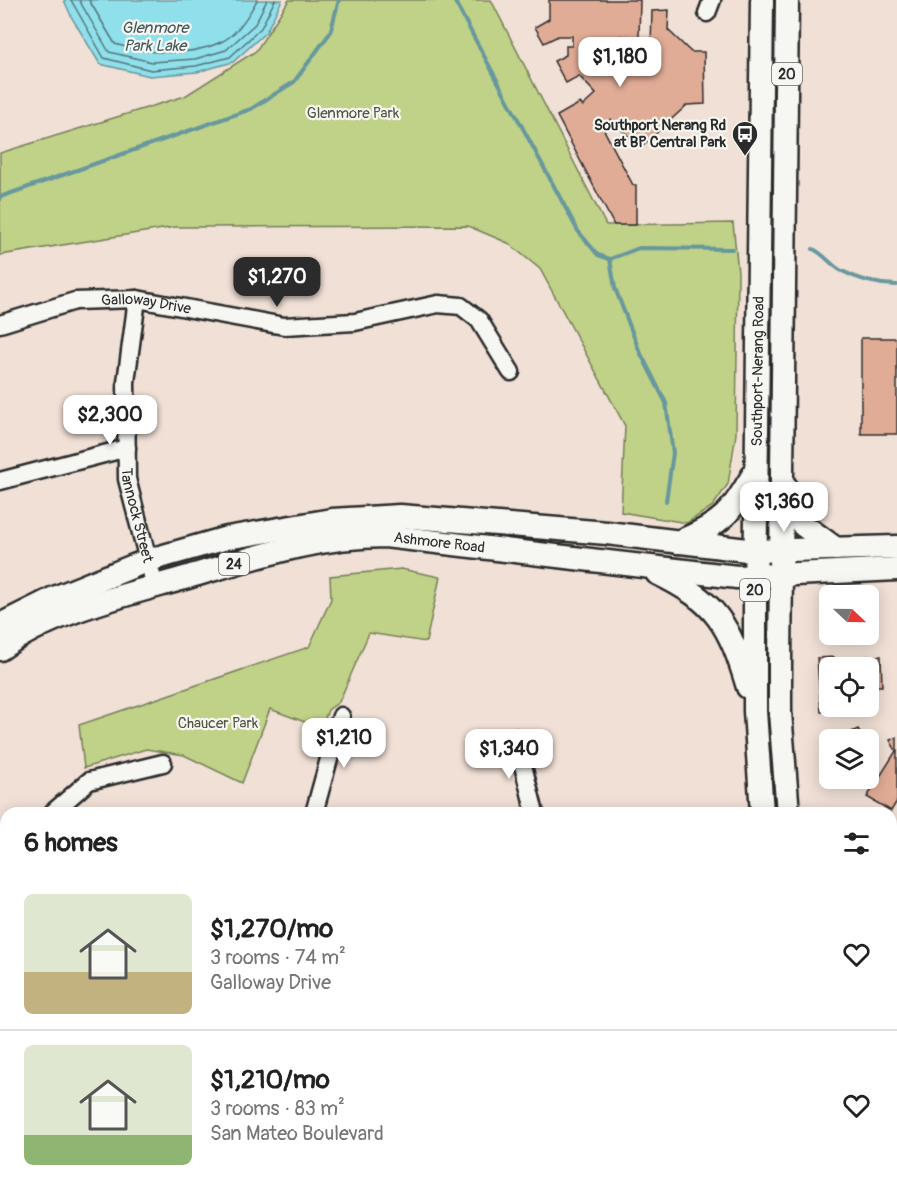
<!DOCTYPE html>
<html lang="en">
<head>
<meta charset="utf-8">
<style>
	:root { --surface:#fff; --page:#f2f2f2; --text:#222; --muted:#767676; --line:#e0e0e0; --accent:#2b2b2b }
	body { margin:0; font-family:Pangolin,sans-serif; background:var(--page); color:var(--text); height:100vh; display:flex; flex-direction:column; font-size:22px; white-space:nowrap }
	* { box-sizing:border-box; margin:0 }
	p { font-size:20px; color:var(--muted) }
	.icon { flex:none; width:33px; height:33px; fill:none; stroke:currentColor; stroke-width:2; stroke-linecap:round; stroke-linejoin:round }
	.map { position:relative; flex:1; overflow:hidden }
	.details { position:absolute; left:0px; top:807px; width:897px; height:386px; display:flex; flex-direction:column; background:var(--surface); border-radius:18px 18px 0 0; box-shadow:0 3px 15px #0003 }
	.details>* { flex:none }
	.needle { width:39px; rotate:112deg }
	.buttons { position:absolute; left:819px; top:585px; display:grid; gap:12px }
	.buttons a { display:grid; place-items:center; width:60px; height:60px; border-radius:9px; background:var(--surface); box-shadow:0 3px 15px #0003; font-size:30px }
	.price { position:absolute; translate:-50% -51px; padding:0 14px; border-radius:12px; background:#fff; color:#222; font-size:20px; line-height:39px; filter:drop-shadow(0 2px 3px #0008) }
	.price::after { content:''; position:absolute; left:50%; top:36px; width:18px; height:14px; margin-left:-9px; background:inherit; clip-path:polygon(0 0,100% 0,50% 100%) }
	.price.on { background:var(--accent); color:#fff }
	ul { padding:0; list-style:none }
	li { display:flex; align-items:center; gap:18px; height:150px; padding:0 24px }
	li+li { border-top:2px solid var(--line) }
	li span { display:grid; place-items:center; flex:none; width:168px; height:120px; border-radius:9px; color:#555 }
	li>.icon { margin-inline-start:auto }
	span .icon { width:72px; height:72px; fill:#fffc; stroke-width:1 }
	li b { font-size:26px }
	h2 { display:flex; justify-content:space-between; align-items:center; height:72px; padding:0 24px; font-size:26px }
	.map>svg:first-child { display:block }
</style>
</head>
<body>
<div class="map">
<svg width="897" height="1192" viewBox="0 0 897 1192">
	<rect width="100%" height="100%" fill="#f0e0d6"/>
	<filter id="ink" filterUnits="userSpaceOnUse"><feTurbulence type="fractalNoise" baseFrequency=".0167" numOctaves="2"/><feDisplacementMap in="SourceGraphic" scale="12" xChannelSelector="R" yChannelSelector="G"/><feConvolveMatrix kernelMatrix="1 2 1 2 8 2 1 2 1" color-interpolation-filters="sRGB"/></filter>
	<g filter="url(#ink)">
		<!-- green -->
		<g fill="#bfd287" stroke="#757e59" stroke-width="1.5">
			<polygon points="289,0 491,0 606,225 733,223 738,272 736,434 728,484 713,506 687,523 621,512 625,426 540,269 508,243 468,226 175,227 0,255 0,153 185,96 256,51"/>
			<polygon points="401,569 440,577 426,642 369,633 339,702 328,710 321,728 270,709 242,783 184,755 146,749 84,768 79,725 309,647 331,599 330,576"/>
			<polygon points="417,1187 417,1186 508,1187 507,1192 418,1192"/>
		</g>
		<!-- water -->
		<polygon fill="#8fe0eb" stroke="#67989e" stroke-width="1.5" points="64,0 282,0 266,32 233,62 197,72 150,76 100,64 72,18"/>
		<g fill="none" stroke-linecap="round" stroke-linejoin="round">
			<!-- shore -->
			<g stroke="#537378" stroke-width="1.5">
				<polyline points="71,0 104,58 151,70 196,66 230,57 261,28 275,0"/>
				<polyline points="79,0 109,52 152,62 195,59 226,50 255,24 267,0"/>
				<path d="M 89,0 L 115,44 C 147,54 189,57 221,42 C 237,35 249,15 257,0"/>
			</g>
			<!-- stream -->
			<g stroke="#67989e" stroke-width="4">
				<polyline points="454,0 578,231 598,255 610,259 639,248 732,249"/>
				<polyline points="0,197 251,109 294,82 330,33 339,0"/>
				<path d="M 813,249 C 824,254 830,264 840,270 C 857,279 878,285 897,285"/>
				<polyline points="610,259 615,288 639,350 666,403 673,453 666,501"/>
			</g>
		</g>
		<!-- building -->
		<g fill="#e1ac96" stroke="#2b2b2b" stroke-width="1.5">
			<polygon points="549,0 640,0 639,37 619,36 619,47 632,59 639,52 643,55 651,47 652,11 669,10 668,30 691,52 704,52 705,104 687,105 640,148 611,119 603,128 633,185 636,185 636,225 614,225 557,116 580,103 583,106 596,94 579,76 566,83 554,61 566,55 566,46 572,46 572,36 558,36 544,43 535,27 549,19"/>
			<rect x="861" y="338" width="36" height="96"/>
			<polygon points="881,656 882,686 868,686 868,668 854,668 854,661 856,660 856,657"/>
			<polygon points="834,657 835,668 830,668 830,706 837,706 837,711 821,712 817,658"/>
			<polygon points="858,729 863,737 843,740 842,737"/>
			<polygon points="897,737 897,801 891,811 867,797 896,751 890,740"/>
		</g>
		<g fill="none" stroke-linecap="round" stroke-linejoin="round">
			<!-- minor casing -->
			<g stroke="#2b2b2b" stroke-width="21">
				<g id="minor">
					<polyline points="707,13 712,0"/>
					<path id="s1" d="M 137,299 L 126,382 L 127,479 L 155,587"/>
					<path id="s2" d="M 0,324 L 75,301 L 137,299 L 284,326 L 355,322 L 438,304 L 461,306 L 479,320 L 511,372"/>
					<polyline points="0,481 127,448"/>
					<polyline points="516,738 535,813"/>
					<polyline points="52,813 89,781 163,763"/>
					<polyline points="314,813 341,716"/>
					<polyline points="0,853 6,850"/>
					<polyline points="891,1152 897,1142"/>
					<polyline points="0,1155 6,1159"/>
					<polyline points="42,1186 47,1192"/>
					<polyline points="154,1192 158,1186"/>
					<polyline points="527,1192 528,1186"/>
					<polyline points="674,1192 677,1186"/>
					<polyline points="883,1192 884,1186"/>
				</g>
			</g>
			<!-- major casing -->
			<g stroke="#2b2b2b" stroke-width="27">
				<g id="major">
					<polyline points="787,0 780,664 780,712 788,813"/>
					<polyline points="786,487 803,525 836,549"/>
					<path d="M 678,542 C 724,523 730,514 755,472"/>
					<path d="M 657,573 C 717,602 729,624 748,687"/>
					<polyline points="0,625 52,599 146,561 227,538 332,520 400,516 607,533 755,551 897,547"/>
					<path id="s3" d="M 0,649 C 53,611 126,595 188,577 C 253,558 317,536 385,536 L 737,577 L 897,569"/>
					<path id="s4" d="M 762,813 L 755,711 L 755,601 L 762,0"/>
					<polyline points="814,1186 815,1192"/>
					<polyline points="835,1186 836,1192"/>
				</g>
			</g>
			<!-- minor -->
			<use href="#minor" stroke="#f6f6f2" stroke-width="16"/>
			<!-- major -->
			<use href="#major" stroke="#f6f6f2" stroke-width="22"/>
		</g>
	</g>
	<!-- icons -->
	<defs>
		<g id="bus-pin" transform="scale(1.35)"><path d="M0 17L-7.5 6A9.5 9.5 0 1 1 7.5 6Z" fill="#2b2b2b" stroke="#f6f6f2"/><path d="M-5-6H5V4H4V6H2V4H-2V6H-4V4H-5ZM-3.5-4V0h7V-4ZM-3.5 1.2v1.5H-2V1.2ZM2 1.2v1.5H3.5V1.2Z" fill="#fff"/></g>
	</defs>
	<g fill-rule="evenodd">
		<use href="#bus-pin" x="745" y="134"/>
	</g>
	<g text-anchor="middle" dominant-baseline="central" stroke-width="4.5" stroke-linejoin="round" paint-order="stroke">
		<!-- shield labels -->
		<g fill="#f6f6f2" stroke="#686867" stroke-width="1.5">
			<rect x="772" y="63" width="30" height="22" rx="4.5"/>
			<rect x="219" y="553" width="30" height="22" rx="4.5"/>
			<rect x="740" y="579" width="30" height="22" rx="4.5"/>
		</g>
		<g font-size="14" font-weight="bold" fill="#2b2b2b">
			<text x="787" y="74">20</text>
			<text x="234" y="564">24</text>
			<text x="755" y="590">20</text>
		</g>
		<!-- park labels -->
		<g font-size="15" fill="#505542" stroke="#f6f6f2">
			<text x="353" y="113">Glenmore Park</text>
			<text x="218" y="723">Chaucer Park</text>
		</g>
		<!-- poi labels -->
		<g font-size="15" font-weight="bold" fill="#2b2b2b" stroke="#f6f6f2" text-anchor="end">
			<text x="726" y="125">Southport Nerang Rd<tspan x="726" dy="17">at BP Central Park</tspan></text>
		</g>
		<!-- street labels -->
		<g font-size="15" fill="#2b2b2b" stroke="#f6f6f2">
			<text stroke="none"><textPath href="#s2" startOffset="150">Galloway Drive</textPath></text>
			<text stroke="none"><textPath href="#s4" startOffset="442">Southport-Nerang Road</textPath></text>
			<text stroke="none"><textPath href="#s1" startOffset="218">Tannock Street</textPath></text>
			<text stroke="none"><textPath href="#s3" startOffset="459">Ashmore Road</textPath></text>
		</g>
		<!-- water labels -->
		<g font-size="16" font-style="italic" fill="#44585b" stroke="#f6f6f2">
			<text x="155" y="28">Glenmore<tspan x="155" dy="18">Park Lake</tspan></text>
		</g>
	</g>
</svg>
<div class="buttons">
<a><svg class="needle" viewBox="-14 -14 28 28"><path d="M0-13l5 13h-10z" fill="#e53935"/><path d="M0 13l5-13h-10z" fill="#767676"/></svg></a>
<a><svg class="icon" aria-label="locate" viewBox="0 0 24 24"><circle cx="12" cy="12" r="6"/><path d="M12 2v4M12 18v4M2 12h4M18 12h4"/></svg></a>
<a><svg class="icon" aria-label="layers" viewBox="0 0 24 24"><path d="M12 4l9 5-9 5-9-5zM3 14l9 5 9-5"/></svg></a>
</div>
<b class="price" style="left:620px;top:88px">$1,180</b>
<b class="price on" style="left:277px;top:308px">$1,270</b>
<b class="price" style="left:110px;top:446px">$2,300</b>
<b class="price" style="left:784px;top:533px">$1,360</b>
<b class="price" style="left:344px;top:769px">$1,210</b>
<b class="price" style="left:509px;top:780px">$1,340</b>
<section class="details">
<h2>6 homes<svg class="icon" aria-label="filters" viewBox="0 0 24 24"><path d="M4 7h16M4 17h16"/><circle cx="9" cy="7" r="2"/><circle cx="15" cy="17" r="2"/></svg></h2>
<ul>
<li><span style="background:linear-gradient(#dfe7d0 65%,#c2b280 0)"><svg class="icon" aria-label="home" viewBox="0 0 24 24"><path d="M3 11l9-7 9 7M6 9v11h12V9"/></svg></span><div><b>$1,270/mo</b><p>3 rooms · 74 m²</p><p>Galloway Drive</p></div><svg class="icon" aria-label="heart" viewBox="0 0 24 24"><path d="M12 20l-8-8c-3-5 5-10 8-4 3-6 11-1 8 4z"/></svg></li>
<li><span style="background:linear-gradient(#dfe7d0 75%,#8fb573 0)"><svg class="icon" aria-label="home" viewBox="0 0 24 24"><path d="M3 11l9-7 9 7M6 9v11h12V9"/></svg></span><div><b>$1,210/mo</b><p>3 rooms · 83 m²</p><p>San Mateo Boulevard</p></div><svg class="icon" aria-label="heart" viewBox="0 0 24 24"><path d="M12 20l-8-8c-3-5 5-10 8-4 3-6 11-1 8 4z"/></svg></li>
</ul>
</section>
</div>
</body>
</html>
